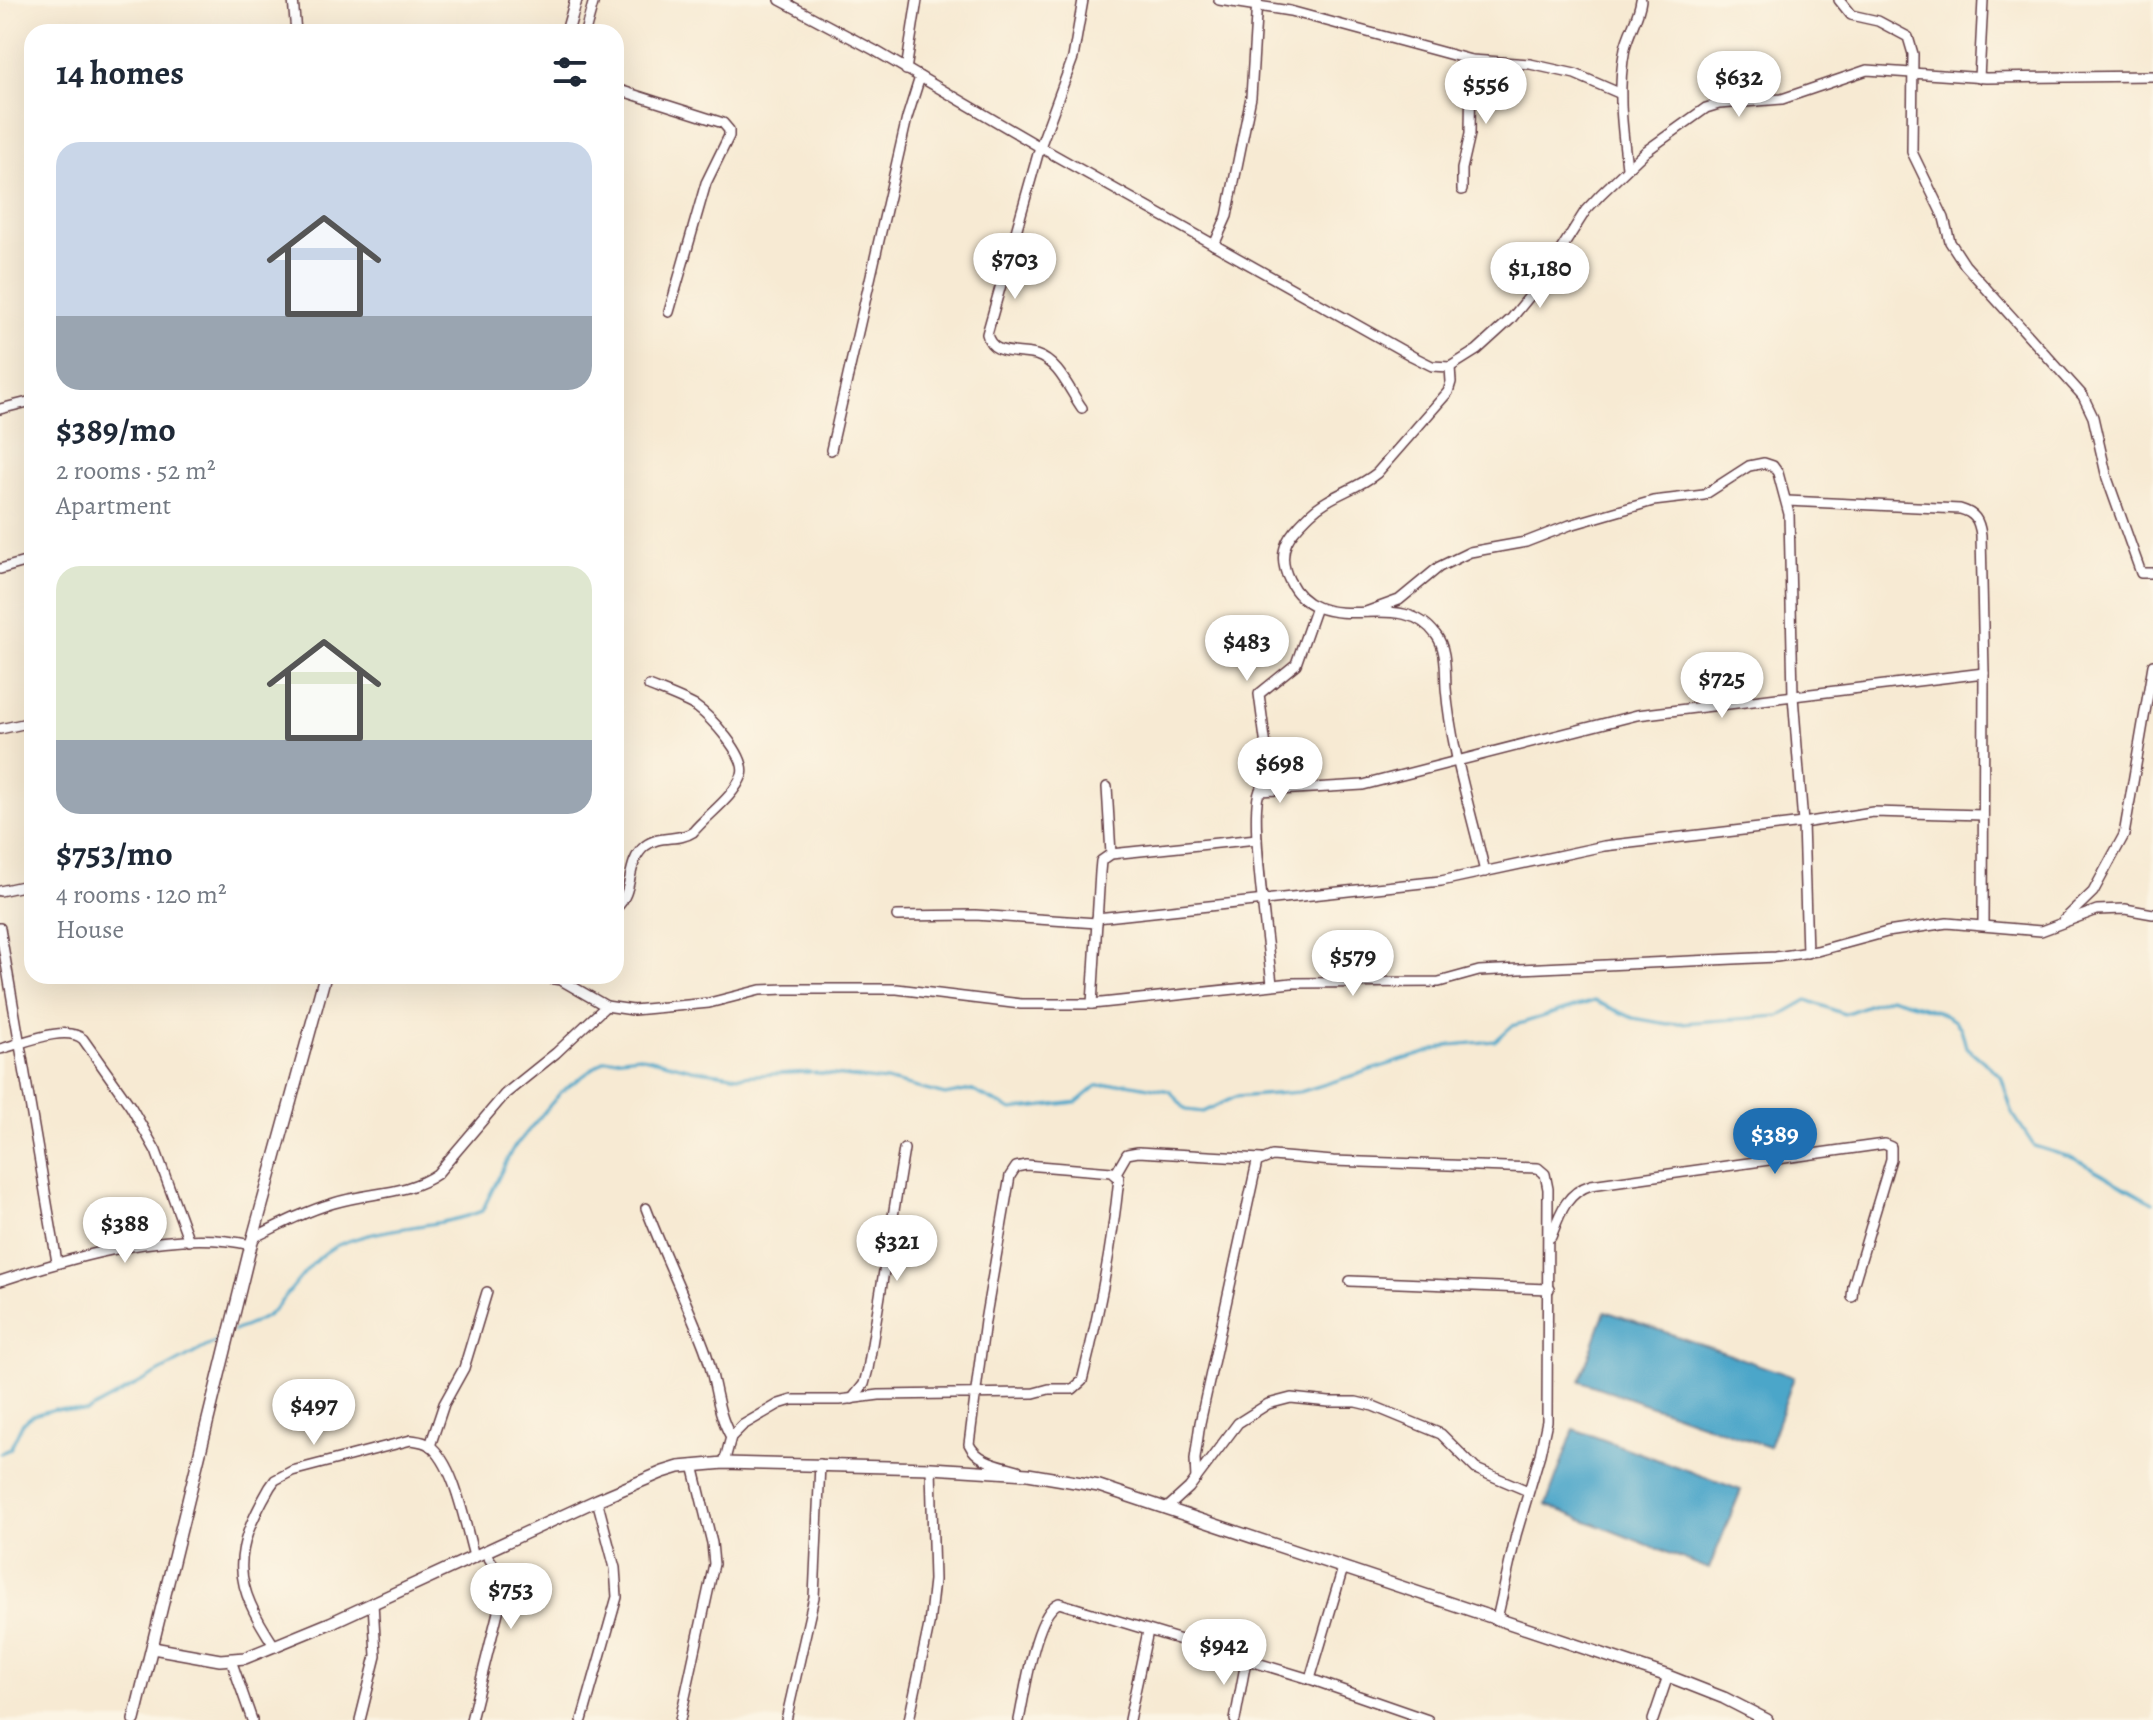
<!DOCTYPE html>
<html lang="en">
<head>
<meta charset="utf-8">
<style>
	:root { --surface:#fff; --page:#f6f6f7; --text:#1f2937; --muted:#747a83; --accent:#1f6fb2 }
	body { margin:0; font-family:Alegreya,serif; background:var(--page); color:var(--text); height:100vh; display:flex; flex-direction:column; font-size:30px; white-space:nowrap }
	* { box-sizing:border-box; margin:0 }
	p { font-size:26px; color:var(--muted) }
	.icon { flex:none; width:44px; height:44px; fill:none; stroke:currentColor; stroke-width:2; stroke-linecap:round; stroke-linejoin:round }
	.map { position:relative; flex:1; overflow:hidden }
	.sheet { position:absolute; left:24px; top:24px; width:600px; height:960px; display:flex; flex-direction:column; background:var(--surface); border-radius:24px; box-shadow:0 8px 32px #0002 }
	.sheet>* { flex:none }
	.price { position:absolute; translate:-50% -68px; padding:0 18px; border-radius:28px; background:#fff; color:#222; font-size:26px; line-height:52px; filter:drop-shadow(0 2px 4px #0008) }
	.price::after { content:''; position:absolute; left:50%; top:48px; width:24px; height:18px; margin-left:-12px; background:inherit; clip-path:polygon(0 0,100% 0,50% 100%) }
	.price.selected { background:var(--accent); color:#fff }
	ul { padding:0; list-style:none }
	li { display:grid; align-content:center; gap:16px; height:424px; padding:0 32px }
	li span { display:grid; place-items:center; height:248px; border-radius:24px; color:#555 }
	li>.icon { margin-inline-start:auto }
	span .icon { width:144px; height:144px; fill:#fffc; stroke-width:1 }
	li b { font-size:34px }
	h2 { display:flex; justify-content:space-between; align-items:center; height:96px; padding:0 32px; font-size:34px }
	.map>svg:first-child { display:block }
</style>
</head>
<body>
<div class="map">
<svg width="2153" height="1720" viewBox="0 0 2153 1720">
	<rect width="100%" height="100%" fill="#fcf5e5"/>
	<filter id="ink" filterUnits="userSpaceOnUse"><feTurbulence type="fractalNoise" baseFrequency=".0125" numOctaves="2"/><feDisplacementMap in="SourceGraphic" scale="16" xChannelSelector="R" yChannelSelector="G"/><feConvolveMatrix kernelMatrix="1 2 1 2 8 2 1 2 1" color-interpolation-filters="sRGB"/></filter>
	<filter id="wash" filterUnits="userSpaceOnUse"><feTurbulence type="fractalNoise" baseFrequency=".006" numOctaves="4" result="noise"/><feDisplacementMap in="SourceGraphic" scale="32" xChannelSelector="R" yChannelSelector="G"/><feGaussianBlur stdDeviation="1.8" result="paint"/><feColorMatrix in="noise" values="0 0 0 0 0 0 0 0 0 0 0 0 0 0 0 0 0 1.4 0 .05"/><feComposite in="paint" operator="in"/></filter>
	<g filter="url(#wash)">
		<rect width="100%" height="100%" fill="#f7ead3"/>
		<!-- water -->
		<g fill="#4ba6c9" stroke="#4a627a" stroke-width="2">
			<polygon points="1605,1311 1794,1377 1769,1447 1580,1381"/>
			<polygon points="1574,1429 1741,1490 1709,1569 1546,1505"/>
		</g>
		<g fill="none" stroke-linecap="round" stroke-linejoin="round">
			<!-- stream -->
			<g stroke="#4ba6c9" stroke-width="3">
				<path d="M 234,1331 C 245,1326 259,1322 268,1315 C 291,1295 308,1259 338,1245 C 384,1225 436,1229 482,1211 L 512,1150 L 561,1092 L 605,1060 L 639,1056 L 692,1069 L 739,1076 L 808,1072 L 894,1082 L 945,1095 L 971,1090 L 1012,1110 L 1077,1102 L 1096,1086 L 1127,1083 L 1170,1091 L 1186,1110 L 1203,1112 L 1235,1097 L 1300,1092 L 1451,1045 L 1495,1041 L 1512,1026 L 1594,1001 L 1633,1018 L 1668,1024 L 1779,1016 L 1807,1000 L 1844,1014 L 1890,997 L 1937,1011 L 1955,1021 L 1961,1028 L 1966,1047 L 2001,1076 L 2013,1114 L 2034,1146 L 2073,1158 L 2153,1203"/>
				<polyline points="0,1453 10,1449 22,1424 33,1415 55,1409 86,1412 224,1337"/>
			</g>
		</g>
	</g>
	<g filter="url(#ink)">
		<g fill="none" stroke-linecap="round" stroke-linejoin="round">
			<!-- minor casing -->
			<g stroke="#643d44" stroke-width="12">
				<g id="minor">
					<polyline points="293,0 296,32"/>
					<polyline points="780,0 874,50 1040,147 1412,356 1432,366 1450,367 1477,350 1511,319 1538,286 1586,210 1601,194 1646,151 1706,108 1719,104 1782,99 1867,70 1986,78 2153,76"/>
					<polyline points="1219,0 1290,11 1471,60 1530,64 1575,74 1619,93"/>
					<polyline points="1839,0 1851,15 1878,21 1908,37 1913,54 1912,152 1944,218 1950,242 1965,265 2083,396 2093,417 2107,478 2141,573 2153,573"/>
					<polyline points="585,32 594,0"/>
					<polyline points="906,70 917,0"/>
					<polyline points="1979,78 1983,0"/>
					<polyline points="616,89 723,123 729,130 729,136 706,183 669,312"/>
					<path d="M 1627,167 C 1622,126 1617,88 1625,48 C 1629,31 1639,17 1641,0"/>
					<polyline points="1462,190 1462,169 1470,134 1471,60"/>
					<polyline points="1214,245 1227,216 1251,97 1257,0"/>
					<path d="M 1450,367 L 1451,382 L 1448,392 L 1377,473 C 1356,490 1329,495 1310,514 C 1302,522 1292,531 1287,542 C 1276,566 1294,598 1317,607 C 1356,623 1407,595 1436,635 C 1447,649 1445,671 1446,688 C 1451,750 1471,811 1485,872"/>
					<path d="M 1082,408 C 1069,390 1059,362 1036,355 C 1018,350 992,357 987,334 L 1040,147 L 1073,58 L 1083,0"/>
					<polyline points="0,409 32,401"/>
					<polyline points="831,450 907,118 920,77"/>
					<path d="M 1787,501 L 1960,509 C 1975,513 1979,520 1981,535 L 1984,673 L 1983,924"/>
					<polyline points="0,569 32,560"/>
					<polyline points="1366,612 1399,600 1439,567 1470,552 1526,542 1570,525 1653,501 1704,495 1749,466 1764,463 1773,466 1778,473 1789,514 1793,696 1803,823 1807,953"/>
					<polyline points="0,729 32,722"/>
					<polyline points="1107,787 1111,854"/>
					<polyline points="1260,790 1270,777 1259,694 1296,664 1316,607"/>
					<polyline points="0,891 32,884"/>
					<path d="M 616,908 C 635,892 625,863 645,846 C 660,834 678,842 693,832 C 707,815 734,797 742,775 C 748,757 710,716 695,706 C 681,698 664,692 649,686"/>
					<polyline points="897,916 975,915 1097,923"/>
					<polyline points="1097,918 1441,881 1604,846 1803,823 1873,812 1983,815"/>
					<polyline points="2063,921 2093,892 2124,835 2153,665"/>
					<polyline points="0,928 57,1262"/>
					<polyline points="536,976 561,980 606,1006 633,1010 709,1003 760,990 786,989 897,989 1021,1004 1092,1004 1292,983 1439,982 1479,971 1776,957 1817,951 1887,932 1947,923 2041,931 2097,910 2125,909 2153,914"/>
					<path d="M 1272,984 C 1269,953 1248,810 1260,791 L 1363,785 L 1637,715 L 1984,673"/>
					<polyline points="1092,1004 1100,872 1101,861 1111,854 1257,839"/>
					<path d="M 0,1049 C 21,1044 65,1024 83,1039 L 131,1107 L 156,1151 L 189,1241"/>
					<polyline points="1116,1173 1127,1154 1138,1152 1261,1159"/>
					<path d="M 646,1208 C 664,1255 686,1300 704,1347 C 716,1377 715,1409 731,1437"/>
					<path d="M 1551,1237 C 1560,1213 1566,1193 1591,1185 L 1884,1144 L 1891,1147 L 1891,1159 L 1853,1286 L 1852,1297"/>
					<path d="M 253,1238 C 279,1225 306,1211 334,1203 C 369,1192 407,1195 437,1174 L 505,1094 L 556,1053 L 606,1006"/>
					<path d="M 0,1281 C 73,1257 175,1227 251,1245"/>
					<polyline points="1350,1281 1549,1289"/>
					<polyline points="852,1399 864,1384 868,1369 904,1149"/>
					<polyline points="430,1446 444,1404 464,1368 487,1292"/>
					<path d="M 724,1463 L 731,1437 L 743,1425 L 779,1404 L 792,1400 L 840,1400 L 879,1395 L 1034,1393 L 1049,1389 L 1073,1389 L 1082,1381 C 1099,1314 1112,1247 1119,1178 L 1112,1172 L 1026,1165 L 1016,1167 L 1010,1176 L 985,1321 L 969,1444 C 977,1462 1001,1465 1018,1470"/>
					<polyline points="1196,1479 1195,1459 1200,1423 1257,1162 1272,1156 1333,1161 1538,1168 1545,1174 1548,1189 1547,1421 1540,1454 1516,1535 1497,1619"/>
					<polyline points="1166,1509 1189,1488 1238,1423 1268,1404 1291,1398 1329,1402 1356,1402 1373,1406 1441,1434 1476,1469 1528,1491"/>
					<path d="M 275,1647 C 232,1582 231,1555 270,1487 L 275,1480 L 292,1471 L 411,1440 C 417,1441 423,1441 429,1445 C 455,1464 465,1525 474,1556"/>
					<polyline points="231,1660 252,1720"/>
					<polyline points="1310,1679 1343,1568"/>
					<polyline points="360,1720 376,1656 373,1602"/>
					<polyline points="471,1720 503,1592 495,1567 484,1551"/>
					<polyline points="582,1720 617,1597 615,1568 597,1500"/>
					<polyline points="680,1720 714,1564 712,1543 693,1465"/>
					<polyline points="786,1720 814,1597 820,1464"/>
					<polyline points="909,1720 929,1625 934,1580 931,1468"/>
					<path d="M 1019,1720 C 1025,1693 1035,1613 1059,1603 L 1310,1679 L 1428,1720"/>
					<polyline points="1129,1720 1148,1631"/>
					<polyline points="1235,1720 1246,1661"/>
					<polyline points="1653,1720 1668,1676"/>
				</g>
			</g>
			<!-- tertiary casing -->
			<g stroke="#643d44" stroke-width="14">
				<g id="tertiary">
					<polyline points="567,32 576,0"/>
					<polyline points="153,1648 220,1660 245,1658 330,1623 597,1500 663,1472 679,1467 724,1463 931,1468 1028,1474 1099,1486 1668,1676 1724,1698 1767,1720"/>
					<polyline points="134,1720 251,1245 325,976"/>
				</g>
			</g>
			<!-- minor -->
			<use href="#minor" stroke="#fff" stroke-width="9"/>
			<!-- tertiary -->
			<use href="#tertiary" stroke="#fff" stroke-width="11"/>
		</g>
	</g>
</svg>
<b class="price" style="left:1739px;top:119px">$632</b>
<b class="price" style="left:1486px;top:126px">$556</b>
<b class="price" style="left:1015px;top:301px">$703</b>
<b class="price" style="left:1540px;top:310px">$1,180</b>
<b class="price" style="left:1247px;top:683px">$483</b>
<b class="price" style="left:1722px;top:720px">$725</b>
<b class="price" style="left:1280px;top:805px">$698</b>
<b class="price" style="left:1353px;top:998px">$579</b>
<b class="price selected" style="left:1775px;top:1176px">$389</b>
<b class="price" style="left:125px;top:1265px">$388</b>
<b class="price" style="left:897px;top:1283px">$321</b>
<b class="price" style="left:314px;top:1447px">$497</b>
<b class="price" style="left:511px;top:1631px">$753</b>
<b class="price" style="left:1224px;top:1687px">$942</b>
<section class="sheet">
<h2>14 homes<svg class="icon" aria-label="filters" viewBox="0 0 24 24"><path d="M4 7h16M4 17h16"/><circle cx="9" cy="7" r="2"/><circle cx="15" cy="17" r="2"/></svg></h2>
<ul>
<li><span style="background:linear-gradient(#c9d6e8 70%,#9aa5b1 0)"><svg class="icon" aria-label="home" viewBox="0 0 24 24"><path d="M3 11l9-7 9 7M6 9v11h12V9"/></svg></span><div><b>$389/mo</b><p>2 rooms · 52 m²</p><p>Apartment</p></div></li>
<li><span style="background:linear-gradient(#dfe7d0 70%,#9aa5b1 0)"><svg class="icon" aria-label="home" viewBox="0 0 24 24"><path d="M3 11l9-7 9 7M6 9v11h12V9"/></svg></span><div><b>$753/mo</b><p>4 rooms · 120 m²</p><p>House</p></div></li>
</ul>
</section>
</div>
</body>
</html>
